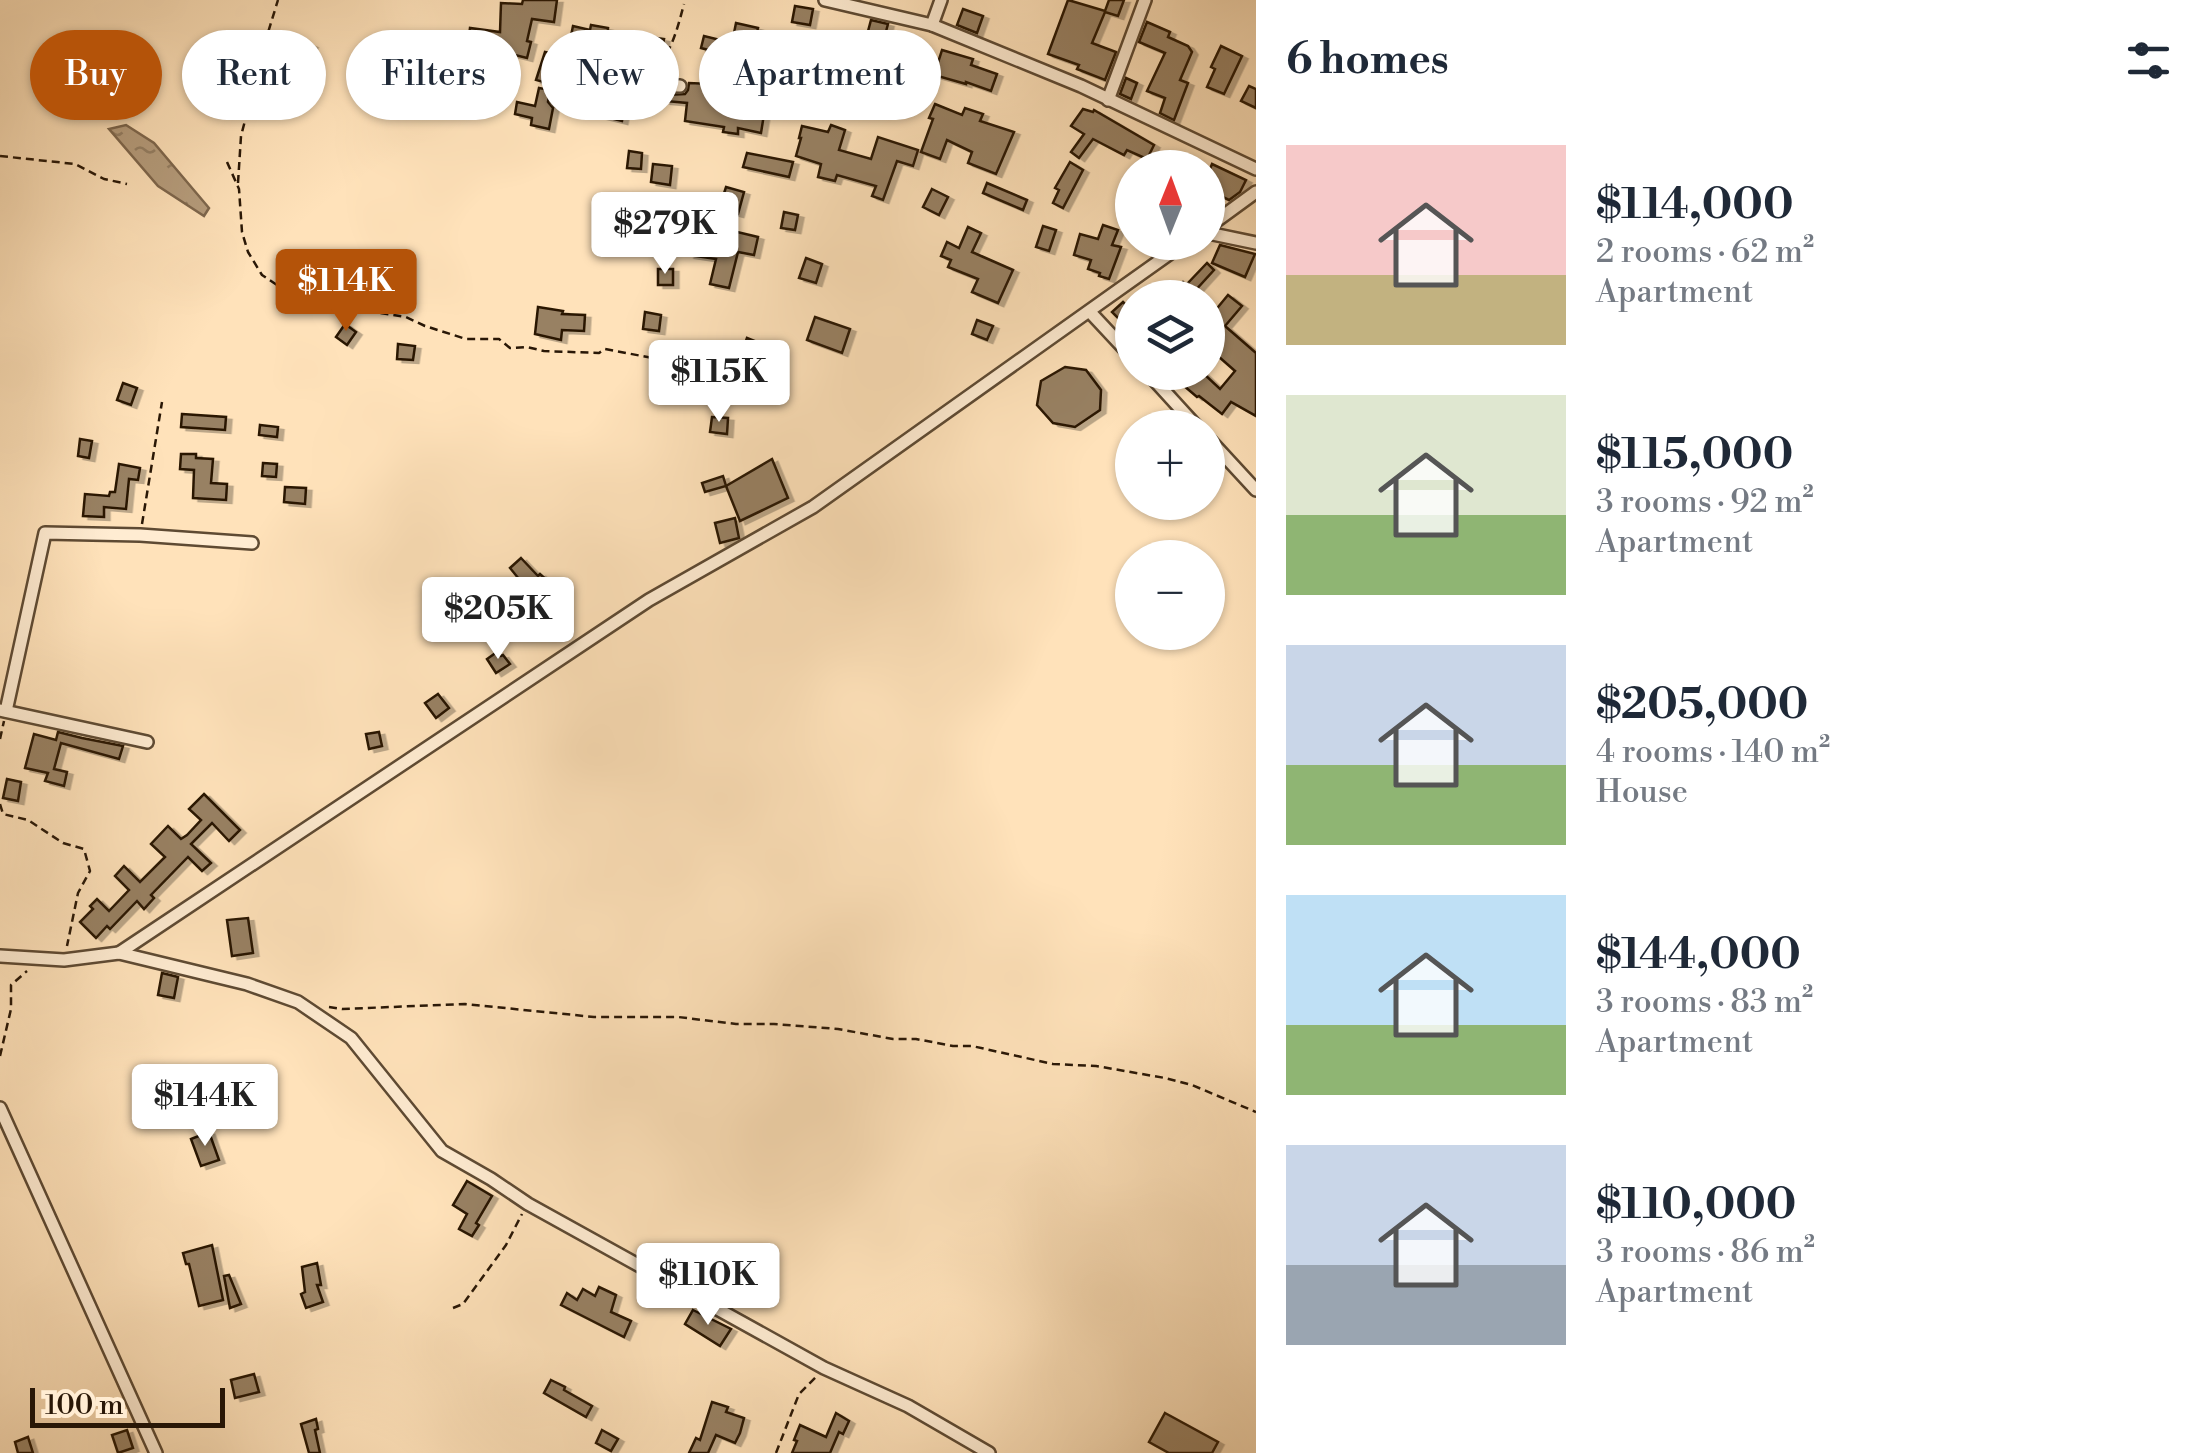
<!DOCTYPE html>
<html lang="en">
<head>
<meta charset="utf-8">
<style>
	:root { --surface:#fff; --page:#f2f2f3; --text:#1f2937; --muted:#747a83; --accent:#b45309 }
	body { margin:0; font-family:"Libre Bodoni",serif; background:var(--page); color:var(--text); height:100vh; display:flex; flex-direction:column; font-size:38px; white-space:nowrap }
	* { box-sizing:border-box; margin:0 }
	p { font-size:32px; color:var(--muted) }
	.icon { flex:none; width:55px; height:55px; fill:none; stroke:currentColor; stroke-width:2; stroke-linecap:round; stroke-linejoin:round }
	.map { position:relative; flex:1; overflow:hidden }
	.sheet { display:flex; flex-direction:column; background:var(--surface); width:950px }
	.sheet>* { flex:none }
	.guide { position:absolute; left:30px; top:30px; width:950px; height:90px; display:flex; gap:20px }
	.needle { width:65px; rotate:1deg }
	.buttons { position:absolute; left:1115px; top:150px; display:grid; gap:20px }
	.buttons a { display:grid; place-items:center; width:110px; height:110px; border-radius:50%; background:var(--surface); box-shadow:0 2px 8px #0004; font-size:50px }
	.scale { position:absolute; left:30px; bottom:25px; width:195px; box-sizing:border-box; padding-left:10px; border:5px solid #291706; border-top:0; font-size:28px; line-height:35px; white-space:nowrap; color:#291706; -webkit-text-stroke:8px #ffecd2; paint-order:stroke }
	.price { position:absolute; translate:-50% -85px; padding:0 22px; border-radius:10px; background:#fff; color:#222; font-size:32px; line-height:65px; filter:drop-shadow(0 2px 5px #0008) }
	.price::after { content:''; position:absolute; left:50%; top:60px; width:30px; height:22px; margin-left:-15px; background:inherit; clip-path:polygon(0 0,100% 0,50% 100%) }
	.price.active { background:var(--accent); color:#fff }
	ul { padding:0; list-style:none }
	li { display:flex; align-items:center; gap:30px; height:250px; padding:0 30px }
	li span { display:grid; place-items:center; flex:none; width:280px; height:200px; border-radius:0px; color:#555 }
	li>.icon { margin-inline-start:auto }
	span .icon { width:120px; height:120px; fill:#fffc; stroke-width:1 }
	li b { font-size:42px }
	h2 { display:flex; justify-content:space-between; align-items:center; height:120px; padding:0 30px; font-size:42px }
	.chip { padding:0 35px; border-radius:45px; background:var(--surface); box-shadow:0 2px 8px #0004; font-size:35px; line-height:90px }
	.chip.active { background:var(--accent); color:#fff }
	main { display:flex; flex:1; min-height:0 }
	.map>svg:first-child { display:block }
</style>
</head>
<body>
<main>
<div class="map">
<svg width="1256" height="1453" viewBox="0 0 1256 1453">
	<defs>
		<pattern id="water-ripples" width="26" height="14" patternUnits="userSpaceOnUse" patternTransform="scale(2.5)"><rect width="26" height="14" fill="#b69d7d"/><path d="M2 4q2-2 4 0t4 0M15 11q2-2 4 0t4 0" fill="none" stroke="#947f64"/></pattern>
		<filter id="shadow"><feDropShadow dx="5.5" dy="3" stdDeviation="0" flood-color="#0004"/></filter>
	</defs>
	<rect width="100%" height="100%" fill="#ffe2ba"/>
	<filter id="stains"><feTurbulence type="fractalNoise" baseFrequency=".002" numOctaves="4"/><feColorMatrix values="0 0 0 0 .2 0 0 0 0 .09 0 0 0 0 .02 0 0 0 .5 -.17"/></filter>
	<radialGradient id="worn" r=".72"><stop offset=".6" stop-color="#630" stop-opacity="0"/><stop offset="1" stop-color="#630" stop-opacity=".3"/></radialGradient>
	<!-- water -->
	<polygon fill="url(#water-ripples)" stroke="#7e674d" stroke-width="2.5" points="126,125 154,143 209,208 204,216 158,186 109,129"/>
	<!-- building -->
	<g fill="#988164" stroke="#291706" stroke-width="2.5" filter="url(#shadow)">
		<polygon points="523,0 557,0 554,22 532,19 527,41 531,42 527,58 499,51 496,69 478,66 483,44 468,43 470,28 500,32 501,3 522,4"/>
		<polygon points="1068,0 1105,11 1109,0 1124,0 1118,16 1105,12 1092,43 1116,52 1105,80 1077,69 1079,65 1048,54"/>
		<polygon points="795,6 813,9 810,25 792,22"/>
		<polygon points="963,9 983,16 977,33 957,25"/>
		<polygon points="871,20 888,24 884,39 867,35"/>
		<polygon points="1147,22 1170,32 1168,37 1188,46 1192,52 1180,80 1188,83 1174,120 1160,113 1165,98 1147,91 1165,53 1139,42"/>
		<polygon points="736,23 758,28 751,59 754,60 749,93 771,98 768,109 765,108 761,133 738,128 738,134 723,132 724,127 685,121 687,103 665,101 666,95 685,94 688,90 689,83 712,84 713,82 731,85 735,57 701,48 704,36 732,43"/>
		<polygon points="591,25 608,28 606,47 625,50 628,34 664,39 661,54 637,50 630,74 566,60 573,26 590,30"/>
		<polygon points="847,35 872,43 864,70 839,63"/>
		<polygon points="294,38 312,45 305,61 288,54"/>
		<polygon points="1221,46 1242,56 1224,94 1207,87 1215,69 1211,67"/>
		<polygon points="942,50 973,59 971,65 997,74 991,91 966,82 966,84 934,75"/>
		<polygon points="545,52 551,53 547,83 536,80"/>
		<polygon points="432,55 442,57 438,75 428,72"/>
		<polygon points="783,59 812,69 807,85 828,89 824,108 805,104 806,99 787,96 790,82 778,78"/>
		<polygon points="268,70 302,84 292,108 258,93"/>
		<polygon points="1126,78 1137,83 1131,99 1120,94"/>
		<polygon points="1249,86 1256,89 1256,108 1241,101"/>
		<polygon points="606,87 639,94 636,107 625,104 622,121 598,115"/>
		<polygon points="539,88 550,90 548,102 553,108 549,129 531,125 532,118 515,114 517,102 535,106"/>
		<polygon points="935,104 962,115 965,108 983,114 980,121 1014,132 996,174 968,163 972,152 947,140 940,159 921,152 933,119 929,118"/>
		<polygon points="1083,109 1093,112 1094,110 1154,145 1147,159 1127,150 1124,155 1093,139 1079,158 1071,152 1084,134 1071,126"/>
		<polygon points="831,125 845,130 839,150 871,159 878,137 918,150 913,166 897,161 883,200 872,196 876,186 837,175 835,181 818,177 821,164 796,156 801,138 799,138 802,126 828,132"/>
		<polygon points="629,151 642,153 641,169 627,168"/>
		<polygon points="747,153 793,162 789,177 743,167"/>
		<polygon points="1070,162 1083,170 1063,208 1053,203 1059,190 1055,188"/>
		<polygon points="653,164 672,166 670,185 651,182"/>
		<polygon points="1212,164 1246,180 1240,192 1229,200 1208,190 1208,174"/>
		<polygon points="987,183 1027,200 1023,210 983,193"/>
		<polygon points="726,187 744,192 738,214 719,209"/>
		<polygon points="932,189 948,197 939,215 923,207"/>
		<polygon points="685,210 715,215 714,224 684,219"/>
		<polygon points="784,212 798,215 795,230 781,228"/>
		<polygon points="1103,225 1118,230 1112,245 1121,247 1109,279 1099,276 1100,273 1088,269 1091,260 1074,255 1080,234 1098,239"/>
		<polygon points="1043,226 1056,230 1049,251 1036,247"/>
		<polygon points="968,227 981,233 972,252 1013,270 998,303 972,292 978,279 948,267 951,260 941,256 947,242 959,248"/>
		<polygon points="693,230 728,235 729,230 758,237 754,255 738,252 729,288 710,284 716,259 689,255"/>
		<polygon points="1220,245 1255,254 1245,277 1212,263"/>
		<polygon points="806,258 822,264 816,283 799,278"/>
		<polygon points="1207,263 1214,270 1194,292 1200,298 1169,298 1183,282 1186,285"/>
		<rect x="658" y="269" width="15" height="16"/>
		<polygon points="1228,295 1242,306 1225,326 1256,353 1256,416 1231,402 1222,414 1199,396 1197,397 1176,379 1182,372 1202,372 1220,389 1235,371 1210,349 1212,346 1208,342 1208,306 1214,312"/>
		<polygon points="1123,302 1132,311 1132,316 1124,324 1112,312"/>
		<polygon points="538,307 563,311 562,314 585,315 584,331 562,330 561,340 535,334"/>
		<polygon points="645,312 661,315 659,331 643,329"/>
		<polygon points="815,317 850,329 842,353 807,340"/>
		<polygon points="977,320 993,326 987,340 972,334"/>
		<polygon points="345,324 356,332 347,345 336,337"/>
		<polygon points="747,338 762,344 756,360 741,354"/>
		<polygon points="398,344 415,346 413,360 397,359"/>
		<polygon points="1065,367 1086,370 1101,390 1100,410 1075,427 1053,423 1037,405 1041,381"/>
		<polygon points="123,383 137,388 131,405 117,400"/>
		<polygon points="182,414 226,417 225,430 181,427"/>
		<polygon points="712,417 728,418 727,434 710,432"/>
		<polygon points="260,425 278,427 277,437 259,435"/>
		<polygon points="80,439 92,441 89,458 78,456"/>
		<polygon points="181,454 196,454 196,458 213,459 211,483 227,484 226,500 193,498 194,470 180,469"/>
		<polygon points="772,459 788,498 740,521 726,486"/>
		<polygon points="263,463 277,464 276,477 262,476"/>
		<polygon points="119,464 140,468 138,480 129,479 126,509 104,507 104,517 83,516 85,494 109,496 110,492 115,492"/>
		<polygon points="723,476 726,486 705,492 702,483"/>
		<polygon points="285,487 306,488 305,504 284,502"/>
		<polygon points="735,518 739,538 720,543 715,523"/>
		<polygon points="521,558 538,576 540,574 560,592 551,601 527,580 523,584 510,568"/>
		<polygon points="497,652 501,656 503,655 510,664 496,673 487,659"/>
		<polygon points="438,694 449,708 436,718 425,703"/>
		<polygon points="58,732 82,738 123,746 119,759 61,743 54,769 67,772 64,786 45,781 48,773 25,768 34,734 56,740"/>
		<polygon points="379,732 382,746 369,749 366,734"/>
		<polygon points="7,779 21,782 18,801 3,798"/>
		<polygon points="204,794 240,830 229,841 212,823 191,844 211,863 202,871 188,857 151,895 154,898 144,909 137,901 110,929 107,926 96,938 80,922 93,909 90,906 97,899 109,911 129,890 115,876 124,866 140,882 165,857 151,844 168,826 181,839 187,835 201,820 189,809"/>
		<polygon points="248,918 253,953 232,956 227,920"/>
		<polygon points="162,973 178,977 174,998 158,995"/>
		<polygon points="209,1132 219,1160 201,1166 191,1139"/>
		<polygon points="467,1181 492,1196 476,1223 479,1225 472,1236 459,1229 467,1214 453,1205"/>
		<polygon points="212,1245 223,1300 199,1306 189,1264 186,1264 183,1253"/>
		<polygon points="317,1263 321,1285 317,1285 323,1302 306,1308 301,1294 305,1292 302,1267"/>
		<polygon points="229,1275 241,1304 230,1308 224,1276"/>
		<polygon points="599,1287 616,1295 611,1312 631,1321 624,1337 561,1305 567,1293 577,1300 583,1289 595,1296"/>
		<polygon points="693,1310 731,1329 720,1346 685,1324"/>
		<polygon points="254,1374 259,1392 235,1398 231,1380"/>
		<polygon points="551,1380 565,1387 564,1390 592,1406 586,1417 544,1393"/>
		<polygon points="712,1402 728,1407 726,1412 744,1418 740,1433 735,1443 716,1435 708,1453 689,1453 696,1438 700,1440"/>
		<polygon points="836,1413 849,1421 843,1434 839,1432 830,1453 792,1453 797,1441 794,1440 800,1425 826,1437"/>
		<polygon points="1165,1413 1218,1442 1212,1453 1169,1453 1149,1442"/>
		<polygon points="316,1419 318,1429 315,1430 320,1453 309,1453 301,1424"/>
		<polygon points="127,1430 133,1448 118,1453 112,1435"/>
		<polygon points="602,1430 618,1439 611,1451 596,1443"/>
		<polygon points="28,1437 33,1453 18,1453 15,1442"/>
	</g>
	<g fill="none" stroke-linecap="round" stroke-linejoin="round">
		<!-- street casing -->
		<g stroke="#5e4a33" stroke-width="16">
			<g id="street">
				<polyline points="825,0 932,25 1081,86 1256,169"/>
				<polyline points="932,25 941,0"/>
				<polyline points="557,100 565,69 638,85 680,86"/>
				<polyline points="1108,100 1145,0"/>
				<polyline points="1208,227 1256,192"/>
				<polyline points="1208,233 1256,243"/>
				<polyline points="1090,312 1132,357"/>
				<polyline points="1147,372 1198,428"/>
				<polyline points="1208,438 1256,490"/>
				<polyline points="0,710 147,742"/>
				<polyline points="6,711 45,533 140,535 252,543"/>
				<polyline points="119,953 649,600 813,507 1186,242"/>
				<polyline points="0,956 64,960 119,953 247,984 298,1002 351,1038 442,1151 491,1179 528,1204 824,1368 908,1406 989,1453"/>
				<polyline points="0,1108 156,1453"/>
			</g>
		</g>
		<!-- path -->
		<g stroke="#291706" stroke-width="2.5" stroke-dasharray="8 5" stroke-linecap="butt">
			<path d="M 651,74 C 671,55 677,30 684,4"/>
			<polyline points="0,156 75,164 104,179 127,184"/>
			<polyline points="227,162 239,189 242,232 248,252 262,275 286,291 308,292 362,310 406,317 425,326 466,339 499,339 510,348 527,347 544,351 599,353 605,349 684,364"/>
			<polyline points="238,183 241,136 247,113 247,101 278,0"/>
			<polyline points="142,524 162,402"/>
			<polyline points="0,739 4,721"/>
			<polyline points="0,804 3,814 28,820 63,843 84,849 90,871 78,893 67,946"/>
			<polyline points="329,1007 342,1009 465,1004 594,1017 678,1017 736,1024 774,1024 838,1029 893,1039 916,1039 953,1046 972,1046 1053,1064 1096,1066 1165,1078 1192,1085 1256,1112"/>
			<polyline points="0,1056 11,1009 11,985 27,971"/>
			<polyline points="453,1308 463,1304 506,1245 522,1214"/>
			<polyline points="776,1453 799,1394 817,1376"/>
		</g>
		<!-- street -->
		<use href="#street" stroke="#ffecd2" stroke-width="11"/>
	</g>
	<rect width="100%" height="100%" filter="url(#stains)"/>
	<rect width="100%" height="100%" fill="url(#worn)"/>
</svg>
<div class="buttons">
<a><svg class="needle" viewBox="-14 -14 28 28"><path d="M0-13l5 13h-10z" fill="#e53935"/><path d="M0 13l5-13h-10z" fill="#747a83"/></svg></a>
<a><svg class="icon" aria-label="layers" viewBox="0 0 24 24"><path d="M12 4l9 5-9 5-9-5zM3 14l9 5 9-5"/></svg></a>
<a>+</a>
<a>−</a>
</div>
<div class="scale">100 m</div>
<b class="price" style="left:665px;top:277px">$279K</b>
<b class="price active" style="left:346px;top:334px">$114K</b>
<b class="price" style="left:719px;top:425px">$115K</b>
<b class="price" style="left:498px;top:662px">$205K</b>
<b class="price" style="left:205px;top:1149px">$144K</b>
<b class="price" style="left:708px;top:1328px">$110K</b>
<div class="guide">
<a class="chip active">Buy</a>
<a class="chip">Rent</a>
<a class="chip">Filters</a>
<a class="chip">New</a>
<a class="chip">Apartment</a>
</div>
</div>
<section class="sheet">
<h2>6 homes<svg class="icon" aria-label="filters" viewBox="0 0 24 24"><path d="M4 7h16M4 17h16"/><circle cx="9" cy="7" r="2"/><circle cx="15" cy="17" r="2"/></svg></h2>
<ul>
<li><span style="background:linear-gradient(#f6c9c9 65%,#c2b280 0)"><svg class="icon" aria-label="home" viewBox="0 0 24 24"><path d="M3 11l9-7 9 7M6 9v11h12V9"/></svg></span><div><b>$114,000</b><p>2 rooms · 62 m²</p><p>Apartment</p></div></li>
<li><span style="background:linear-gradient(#dfe7d0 60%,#8fb573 0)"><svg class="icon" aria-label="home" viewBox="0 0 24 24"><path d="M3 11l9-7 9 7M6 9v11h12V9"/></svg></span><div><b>$115,000</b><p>3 rooms · 92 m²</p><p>Apartment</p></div></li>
<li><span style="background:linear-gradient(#c9d6e8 60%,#8fb573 0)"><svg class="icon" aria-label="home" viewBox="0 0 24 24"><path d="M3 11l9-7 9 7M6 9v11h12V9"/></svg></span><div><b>$205,000</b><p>4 rooms · 140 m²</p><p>House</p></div></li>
<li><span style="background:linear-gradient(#bfe0f5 65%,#8fb573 0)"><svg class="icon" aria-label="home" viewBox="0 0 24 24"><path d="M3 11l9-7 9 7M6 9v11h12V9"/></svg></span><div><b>$144,000</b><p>3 rooms · 83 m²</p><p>Apartment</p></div></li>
<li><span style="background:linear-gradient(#c9d6e8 60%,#9aa5b1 0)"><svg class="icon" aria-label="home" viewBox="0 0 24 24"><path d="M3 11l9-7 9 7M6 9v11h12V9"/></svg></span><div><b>$110,000</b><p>3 rooms · 86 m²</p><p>Apartment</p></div></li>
</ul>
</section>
</main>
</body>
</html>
